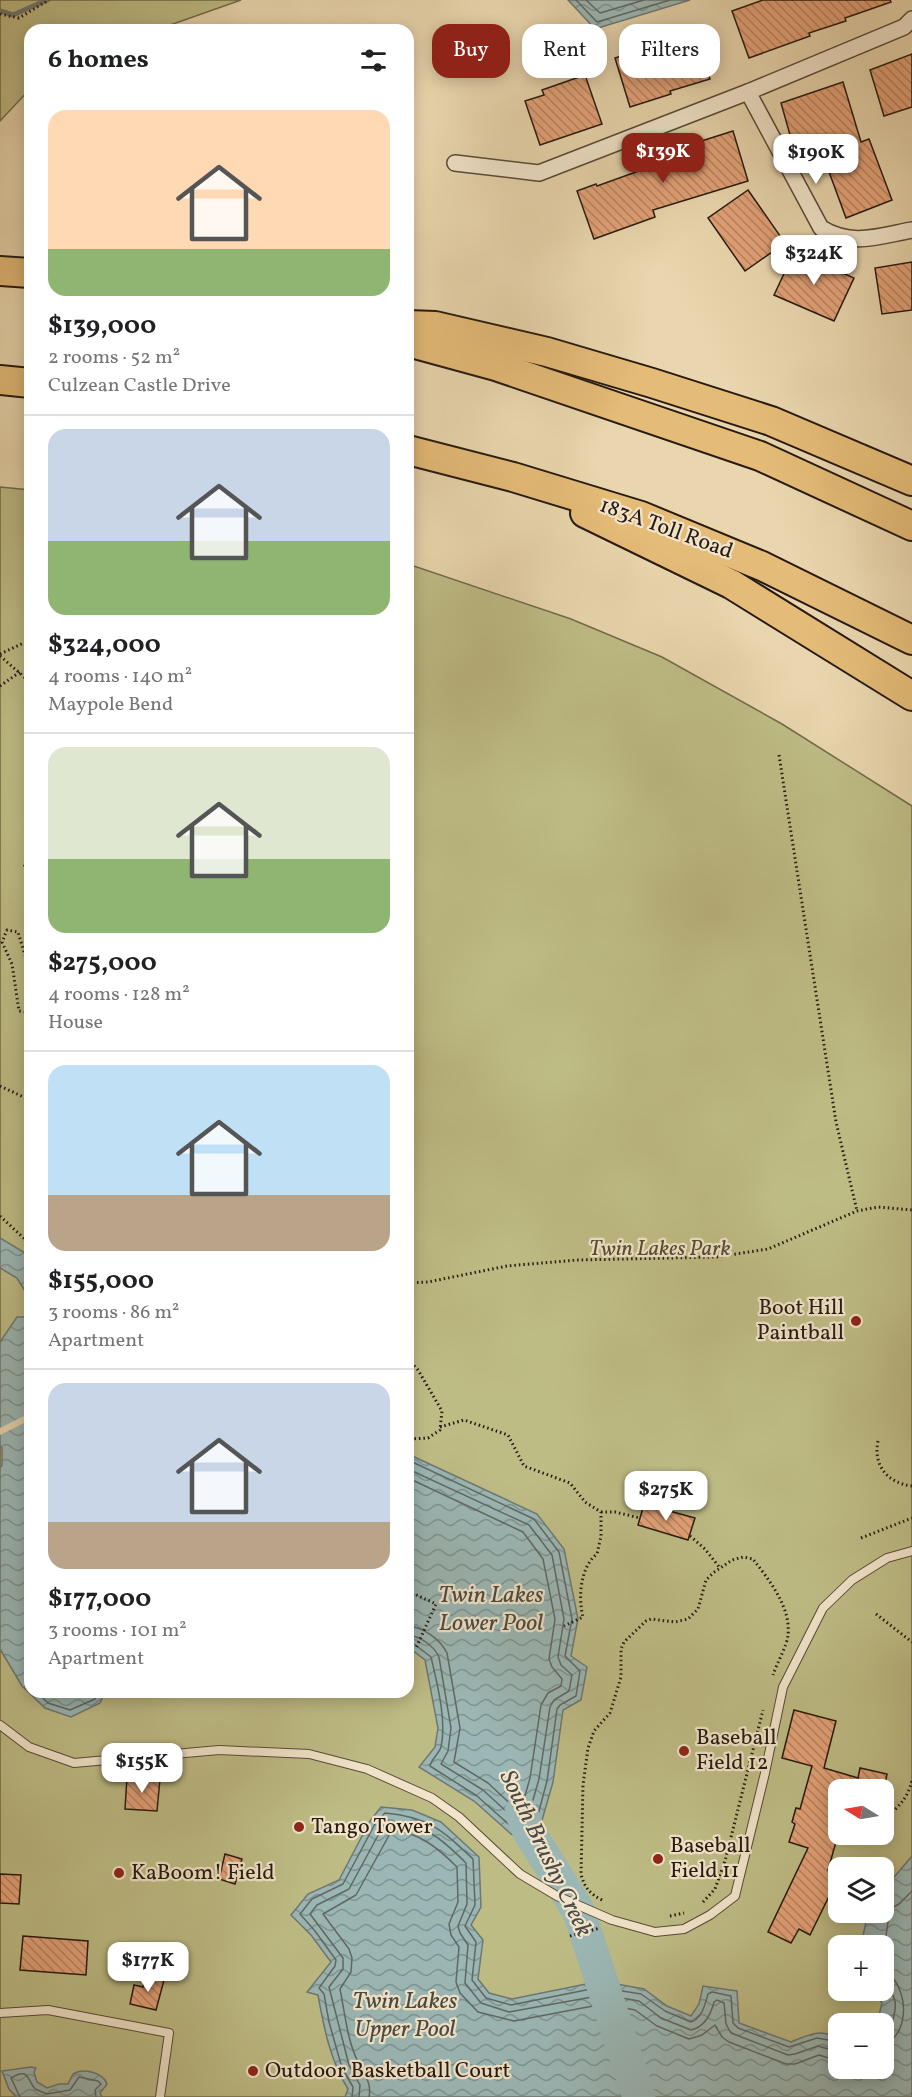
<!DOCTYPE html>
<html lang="en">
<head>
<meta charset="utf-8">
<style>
	:root { --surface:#fff; --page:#f6f6f6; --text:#202124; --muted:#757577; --line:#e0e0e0; --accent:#8f2418 }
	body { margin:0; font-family:Vollkorn,serif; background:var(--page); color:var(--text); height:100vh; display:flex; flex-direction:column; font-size:22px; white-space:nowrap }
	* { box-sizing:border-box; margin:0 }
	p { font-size:20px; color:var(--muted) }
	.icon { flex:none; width:33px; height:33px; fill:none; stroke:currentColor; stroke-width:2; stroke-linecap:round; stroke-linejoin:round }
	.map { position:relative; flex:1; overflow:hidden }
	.drawer { position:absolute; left:24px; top:24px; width:390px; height:1674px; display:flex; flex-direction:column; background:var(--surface); border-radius:18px; box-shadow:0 3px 15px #0003 }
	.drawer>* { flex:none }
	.guide { position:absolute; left:432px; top:24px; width:390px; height:54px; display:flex; gap:12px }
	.needle { width:39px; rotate:281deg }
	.buttons { position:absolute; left:828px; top:1779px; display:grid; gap:12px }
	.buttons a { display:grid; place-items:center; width:66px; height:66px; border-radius:12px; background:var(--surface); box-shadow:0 3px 15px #0003; font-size:30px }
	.price { position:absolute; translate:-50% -51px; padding:0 14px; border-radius:12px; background:#fff; color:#222; font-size:20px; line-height:39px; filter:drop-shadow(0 2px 3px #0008) }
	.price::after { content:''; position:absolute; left:50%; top:36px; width:18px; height:14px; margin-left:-9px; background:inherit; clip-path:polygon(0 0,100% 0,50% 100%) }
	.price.active { background:var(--accent); color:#fff }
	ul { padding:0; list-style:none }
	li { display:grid; align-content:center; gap:12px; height:318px; padding:0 24px }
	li+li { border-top:2px solid var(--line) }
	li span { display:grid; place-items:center; height:186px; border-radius:18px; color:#555 }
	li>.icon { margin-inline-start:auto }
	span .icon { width:108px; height:108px; fill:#fffc; stroke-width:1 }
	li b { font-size:26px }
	h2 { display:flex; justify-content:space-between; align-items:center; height:72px; padding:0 24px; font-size:26px }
	.pill { padding:0 21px; border-radius:18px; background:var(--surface); box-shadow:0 3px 15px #0003; font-size:21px; line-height:54px }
	.pill.active { background:var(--accent); color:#fff }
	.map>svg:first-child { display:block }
</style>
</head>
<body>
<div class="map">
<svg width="912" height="2097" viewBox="0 0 912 2097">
	<defs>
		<pattern id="water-waves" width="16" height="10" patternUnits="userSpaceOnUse" patternTransform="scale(1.5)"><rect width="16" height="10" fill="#9bb7b5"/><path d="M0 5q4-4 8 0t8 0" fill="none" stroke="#7e9492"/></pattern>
		<pattern id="building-back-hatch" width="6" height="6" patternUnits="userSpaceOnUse" patternTransform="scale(1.5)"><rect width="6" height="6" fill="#e3a278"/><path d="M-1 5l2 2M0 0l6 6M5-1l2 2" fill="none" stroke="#b88361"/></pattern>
	</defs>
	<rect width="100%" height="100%" fill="#e9d6ae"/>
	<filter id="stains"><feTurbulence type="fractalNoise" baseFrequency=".00333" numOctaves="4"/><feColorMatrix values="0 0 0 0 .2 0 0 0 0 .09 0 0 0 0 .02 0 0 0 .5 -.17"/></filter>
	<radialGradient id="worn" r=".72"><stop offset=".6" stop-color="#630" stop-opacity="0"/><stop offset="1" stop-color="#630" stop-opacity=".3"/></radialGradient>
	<!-- park -->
	<g fill="#bebc85" stroke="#726b4a" stroke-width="1.5" fill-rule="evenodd">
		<polygon points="0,0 241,0 156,30 30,30 30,89 0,121"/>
		<path d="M 0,487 L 30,490 L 30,1692 L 408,1692 L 408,564 L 571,619 L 662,657 L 782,724 L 912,806 L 912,2097 L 0,2097 ZM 838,1790 L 884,1790 L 884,1834 L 838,1834 ZM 838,1868 L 884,1868 L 884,1912 L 838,1912 ZM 838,1946 L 884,1946 L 884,1990 L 838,1990 ZM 838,2024 L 884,2024 L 884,2068 L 838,2068 Z"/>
	</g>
	<!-- water -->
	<g fill="url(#water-waves)" stroke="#6d7873" stroke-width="1.5">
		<polygon points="568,0 690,0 595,29"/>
		<polygon points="0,1238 30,1256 30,1299 17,1278 0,1268"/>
		<polygon points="17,1317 30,1317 30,1692 105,1692 100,1703 71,1717 45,1708 22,1686 0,1649 0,1468 2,1465 2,1448 0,1446 0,1342"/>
		<polygon points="408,1454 537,1514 564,1549 578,1619 571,1656 587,1667 581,1700 563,1710 553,1782 540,1827 549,1850 539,1852 527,1849 527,1840 511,1834 474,1801 419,1767 435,1747 438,1728 425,1660 408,1647"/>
		<path d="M 381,1807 L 412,1810 L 441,1822 L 479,1857 L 481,1907 L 471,1925 L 483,1940 L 478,1979 L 489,1993 L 512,1999 L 591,1983 L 611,1983 L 644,1989 L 667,2006 L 691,2016 L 699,2004 L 703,1986 L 737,1991 L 739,2023 L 791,2042 C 808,2035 823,2027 838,2040 L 838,2068 L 884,2068 L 884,2024 L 877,2023 L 882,2003 L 874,1991 L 884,1990 L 884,1946 L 861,1945 L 868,1913 L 884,1912 L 884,1889 L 912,1856 L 912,2097 L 345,2097 L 348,2089 C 330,2060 324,2028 318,1995 L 307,1992 L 331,1962 L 311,1935 L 291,1915 L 308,1894 L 339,1880 L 370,1821 Z"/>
		<path d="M 31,2067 L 36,2068 L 34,2072 L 37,2082 L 47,2088 L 59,2084 L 68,2084 L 73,2074 C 83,2068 103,2072 107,2084 L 100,2093 L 102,2097 L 16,2097 L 9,2089 L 2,2071 Z"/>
	</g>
	<!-- pier -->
	<polygon fill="#e9d6ae" points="30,1404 30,1420 0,1435 0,1428 28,1414 25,1407"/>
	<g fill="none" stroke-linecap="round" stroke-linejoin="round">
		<!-- shore -->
		<g stroke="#616862" stroke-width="1.5">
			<polyline points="576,0 597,22 670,0"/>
			<polyline points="586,0 600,13 644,0"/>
			<path d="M 408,1460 L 534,1519 L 559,1552 L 572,1619 L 565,1656 L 580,1671 L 576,1696 L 560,1705 L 557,1709 L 547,1781 L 535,1826 L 534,1836 L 514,1829 L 477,1796 L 430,1766 C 431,1759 439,1754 441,1747 C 447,1721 437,1683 431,1657 L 414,1644 L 408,1643"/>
			<path d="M 408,1469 L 529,1525 L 552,1555 L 564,1619 L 558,1657 L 561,1665 L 572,1675 L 569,1691 L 554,1700 L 550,1707 L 539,1779 L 526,1824 L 518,1822 L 483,1790 L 441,1764 L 448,1751 L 451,1728 L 439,1657 C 434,1646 420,1636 408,1635"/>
			<path d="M 408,1478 L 523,1532 L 543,1559 L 555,1619 L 549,1659 L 552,1667 L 562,1679 L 561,1686 L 548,1693 L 541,1705 L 530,1778 L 521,1810 L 517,1810 L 488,1783 L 454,1762 L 460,1728 L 447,1653 C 440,1639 423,1627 408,1626"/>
			<polyline points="37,1692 48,1703 70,1710 95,1699 98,1692"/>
			<polyline points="884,1949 890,1909 899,1904 912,1891"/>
			<path d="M 884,1970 C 908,1985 912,2032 884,2045"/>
			<path d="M 884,1981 C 887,1986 892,1992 894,1998 C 898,2008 892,2028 884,2035"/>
			<path d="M 20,2097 L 11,2078 C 29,2067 27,2079 35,2089 L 47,2094 L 70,2090 L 79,2077 L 98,2081 L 101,2084 L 95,2090 L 96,2097"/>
			<path d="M 352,2097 L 353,2087 L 342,2068 L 329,2022 L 324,1994 L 319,1988 L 335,1966 L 336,1960 L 315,1931 L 300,1914 L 312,1899 L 343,1884 L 375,1824 L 385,1813 C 429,1817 442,1830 473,1859 L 475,1905 L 465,1926 L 476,1942 L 472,1980 L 486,1998 L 511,2005 L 591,1989 L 610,1989 L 641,1994 L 665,2011 L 691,2022 C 702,2018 705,2005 708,1994 L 712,1992 L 731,1996 L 733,2023 L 738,2028 L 789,2047 L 817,2038 L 828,2040 L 838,2044"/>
			<path d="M 359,2097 L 360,2085 L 349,2065 L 329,1987 L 343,1969 L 343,1958 L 310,1914 L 317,1905 L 349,1889 L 382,1828 L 388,1821 C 425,1824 441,1838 466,1863 L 467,1904 L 458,1926 L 460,1933 L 468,1945 L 465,1983 L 481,2003 L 509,2012 L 592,1997 L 610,1996 L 639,2001 L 661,2018 L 691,2030 C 704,2027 711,2014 714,2002 L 717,2000 L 724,2003 L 726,2024 L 731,2033 L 788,2055 L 795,2054 L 818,2046 L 838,2052"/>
			<path d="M 369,2097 C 372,2082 364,2075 358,2062 C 347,2040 345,2013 340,1989 L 351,1972 L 352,1958 L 349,1949 L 323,1914 L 356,1895 L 392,1830 C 420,1833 438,1848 457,1867 L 458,1902 L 449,1924 L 451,1935 L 459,1947 L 456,1982 L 460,1993 L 478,2012 L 514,2021 L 593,2006 L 609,2005 L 635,2010 L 657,2026 L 689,2039 L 702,2035 L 715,2025 L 722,2037 L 729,2042 L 786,2064 L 795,2064 L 819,2055 L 838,2061"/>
		</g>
		<!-- stream -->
		<polyline stroke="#6d7873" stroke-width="5" points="0,11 13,15 47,0"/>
		<!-- river -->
		<polyline stroke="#9bb7b5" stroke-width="33" points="521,1812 529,1832 579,1912 639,2097"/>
	</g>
	<!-- building -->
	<g fill="url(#building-back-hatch)" stroke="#271a10" stroke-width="1.5">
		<polygon points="763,0 890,0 891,2 845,18 846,21 809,33 810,36 749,58 732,11"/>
		<polygon points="696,33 710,79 670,91 671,94 630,107 615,58"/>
		<polygon points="912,54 912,107 884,116 870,70"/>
		<polygon points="585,75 602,124 540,145 525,101 544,95 542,90"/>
		<polygon points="843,82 861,142 869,139 892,200 846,218 818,142 794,149 781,103"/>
		<polygon points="733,131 748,181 653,210 655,217 594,239 577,191 596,184 597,186 647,168 645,161 693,147 692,144"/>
		<polygon points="748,190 785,243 745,271 708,218"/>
		<polygon points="796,248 817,258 816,261 854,278 834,321 774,295"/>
		<polygon points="912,262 912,310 882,314 875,268"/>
		<polygon points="644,1504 695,1518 688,1540 638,1525"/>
		<polygon points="794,1710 836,1721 824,1768 858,1778 860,1768 887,1774 884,1790 838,1790 838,1835 828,1870 838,1876 838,1878 810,1935 799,1929 791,1943 768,1932 808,1848 789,1842 795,1824 792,1822 796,1808 800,1809 812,1766 782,1758"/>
		<polygon points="127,1777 160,1779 157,1811 125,1809"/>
		<polygon points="225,1854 242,1859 235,1884 219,1879"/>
		<polygon points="0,1874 21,1875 19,1904 0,1903"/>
		<polygon points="23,1936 88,1941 86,1975 20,1970"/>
		<polygon points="146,1975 164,1980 156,2010 130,2004 134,1985 143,1987"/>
	</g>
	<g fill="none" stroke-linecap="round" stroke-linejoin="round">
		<!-- service casing -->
		<g stroke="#584938" stroke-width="10">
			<g id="service">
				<polyline points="0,1725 29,1747 74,1763 219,1750 309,1754 367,1769 432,1798 459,1817 520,1874 557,1896 612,1920 655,1932 684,1929 710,1915 735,1896 765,1773 783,1687 823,1608 852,1580 887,1558 912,1551"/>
				<polyline points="0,2013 48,2010 169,2033 160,2097"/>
			</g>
		</g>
		<!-- minor casing -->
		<g stroke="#584938" stroke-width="18">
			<g id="minor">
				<path d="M 748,92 L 821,228 C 852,247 879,236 912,230"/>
				<polyline points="455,163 539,173 748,92 904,27 912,19"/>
			</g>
		</g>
		<!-- motorway casing -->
		<g stroke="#271a10" stroke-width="32">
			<g id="motorway">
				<polyline points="0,271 30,273"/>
				<polyline points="408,325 435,326 547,352 652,383 771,421 912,481"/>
				<polyline points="408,342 496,366 760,456 912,526"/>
				<polyline points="0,380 30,383"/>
				<polyline points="408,450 513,477 641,516 762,566 912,640"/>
				<polyline points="585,513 731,584 912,696"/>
			</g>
		</g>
		<!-- path -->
		<g stroke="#271a10" stroke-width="3" stroke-dasharray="1.5 3" stroke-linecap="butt">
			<polyline points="0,14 19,18 49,0"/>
			<polyline points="0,654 30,640"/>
			<polyline points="0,656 30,682"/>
			<polyline points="0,686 20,672"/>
			<polyline points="779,755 836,1122 857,1211"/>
			<polyline points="30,859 24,863 30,888"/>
			<polyline points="30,958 25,955 18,932 7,930 2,942 12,964 19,1011 26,1012 30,1008"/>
			<polyline points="0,1086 30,1100"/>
			<polyline points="0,1216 30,1244"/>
			<polyline points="408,1283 428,1282 507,1266 577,1260 716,1257 768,1249 857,1211 878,1207 912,1210"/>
			<polyline points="408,1359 418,1370 442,1411 440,1430 428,1438 408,1439"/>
			<path d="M 440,1427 L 464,1420 L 508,1435 L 524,1466 L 570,1483 L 585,1502 L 601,1512 L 601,1536 L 597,1554 C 580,1567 578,1598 583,1617 L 564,1626"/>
			<path d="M 878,1441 C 873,1465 887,1483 912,1486"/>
			<polyline points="601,1512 615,1512 640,1518"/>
			<polyline points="690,1536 705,1549 720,1568"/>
			<polyline points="861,1538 912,1518"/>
			<polyline points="408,1591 436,1604 416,1648"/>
			<polyline points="876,1614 912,1642"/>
			<path d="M 886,1819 C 900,1804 907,1800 912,1780"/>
			<path d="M 602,1900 C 590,1894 584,1887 581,1874 L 583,1785 L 588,1748 L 594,1731 L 610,1713 L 621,1677 L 621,1649 L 624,1642 L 646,1621 L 651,1619 L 675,1622 L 688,1619 L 698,1609 L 706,1580 L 713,1573 L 732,1560 L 743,1557 L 753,1559 C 769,1580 791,1607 788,1635 C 787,1646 777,1663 773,1675"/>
			<polyline points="703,1902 715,1889 725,1861 763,1710"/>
			<polyline points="670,1916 684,1913"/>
			<polyline points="570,1936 600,1928"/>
		</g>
		<!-- service -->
		<use href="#service" stroke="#f1e4ca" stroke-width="8"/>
		<!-- minor -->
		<use href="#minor" stroke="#f1e4ca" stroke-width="15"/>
		<!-- motorway -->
		<use href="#motorway" stroke="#e4bb77" stroke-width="28"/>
	</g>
	<!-- markers -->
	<g fill="#8f2418" stroke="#f1e4ca" stroke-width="2">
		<circle cx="856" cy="1321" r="6"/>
		<circle cx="684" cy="1751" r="6"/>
		<circle cx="299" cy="1827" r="6"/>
		<circle cx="658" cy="1859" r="6"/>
		<circle cx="119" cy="1873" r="6"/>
		<circle cx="253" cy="2071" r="6"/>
	</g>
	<g text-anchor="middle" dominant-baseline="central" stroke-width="4.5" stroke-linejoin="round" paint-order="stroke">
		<!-- street labels -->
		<g font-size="22" fill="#271a10" stroke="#f1e4ca">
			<text transform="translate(666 529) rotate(20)">183A Toll Road</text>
		</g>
		<!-- park labels -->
		<g font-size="22" font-style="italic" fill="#544b33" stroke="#f1e4ca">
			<text x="660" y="1249">Twin Lakes Park</text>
		</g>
		<!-- poi labels -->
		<g font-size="22" fill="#271a10" stroke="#f1e4ca" text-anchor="start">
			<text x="844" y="1308" text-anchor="end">Boot Hill<tspan x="844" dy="25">Paintball</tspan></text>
			<text x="696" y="1738">Baseball<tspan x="696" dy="25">Field 12</tspan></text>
			<text x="311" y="1827">Tango Tower</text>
			<text x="670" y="1846">Baseball<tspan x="670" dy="25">Field 11</tspan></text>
			<text x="131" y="1873">KaBoom! Field</text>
			<text x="265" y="2071">Outdoor Basketball Court</text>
		</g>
		<!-- water labels -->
		<g font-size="24" font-style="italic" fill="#4a4942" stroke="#f1e4ca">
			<text x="491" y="1596">Twin Lakes<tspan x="491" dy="28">Lower Pool</tspan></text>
			<text transform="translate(545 1854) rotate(64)">South Brushy Creek</text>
			<text x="405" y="2002">Twin Lakes<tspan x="405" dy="28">Upper Pool</tspan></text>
		</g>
	</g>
	<rect width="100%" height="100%" filter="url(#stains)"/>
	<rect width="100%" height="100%" fill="url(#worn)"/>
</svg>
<div class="buttons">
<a><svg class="needle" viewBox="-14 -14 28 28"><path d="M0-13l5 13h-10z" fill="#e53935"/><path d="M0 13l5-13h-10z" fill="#757577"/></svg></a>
<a><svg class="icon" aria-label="layers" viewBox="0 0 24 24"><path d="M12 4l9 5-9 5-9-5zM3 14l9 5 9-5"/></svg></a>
<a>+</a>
<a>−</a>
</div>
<b class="price active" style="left:663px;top:184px">$139K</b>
<b class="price" style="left:816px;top:185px">$190K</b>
<b class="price" style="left:814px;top:286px">$324K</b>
<b class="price" style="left:666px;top:1522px">$275K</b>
<b class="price" style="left:142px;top:1794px">$155K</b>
<b class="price" style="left:148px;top:1993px">$177K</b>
<div class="guide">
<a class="pill active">Buy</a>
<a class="pill">Rent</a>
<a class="pill">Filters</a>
</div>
<section class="drawer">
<h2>6 homes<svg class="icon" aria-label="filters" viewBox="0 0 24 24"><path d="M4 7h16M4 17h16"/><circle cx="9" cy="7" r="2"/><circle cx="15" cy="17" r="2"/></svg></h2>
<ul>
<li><span style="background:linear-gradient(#ffd9b3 75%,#8fb573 0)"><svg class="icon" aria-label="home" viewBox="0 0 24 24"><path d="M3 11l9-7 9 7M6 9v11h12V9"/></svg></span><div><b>$139,000</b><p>2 rooms · 52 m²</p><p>Culzean Castle Drive</p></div></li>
<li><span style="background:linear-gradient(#c9d6e8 60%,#8fb573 0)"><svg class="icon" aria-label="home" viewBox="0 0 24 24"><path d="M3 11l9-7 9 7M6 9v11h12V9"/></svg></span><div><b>$324,000</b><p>4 rooms · 140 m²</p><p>Maypole Bend</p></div></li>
<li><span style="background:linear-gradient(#dfe7d0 60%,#8fb573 0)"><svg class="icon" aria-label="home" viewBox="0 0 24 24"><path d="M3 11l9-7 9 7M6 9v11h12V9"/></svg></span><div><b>$275,000</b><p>4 rooms · 128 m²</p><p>House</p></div></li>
<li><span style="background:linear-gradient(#bfe0f5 70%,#b9a48a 0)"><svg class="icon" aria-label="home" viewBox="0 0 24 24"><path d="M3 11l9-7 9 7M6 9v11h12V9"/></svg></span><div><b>$155,000</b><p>3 rooms · 86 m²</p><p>Apartment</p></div></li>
<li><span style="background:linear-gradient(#c9d6e8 75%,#b9a48a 0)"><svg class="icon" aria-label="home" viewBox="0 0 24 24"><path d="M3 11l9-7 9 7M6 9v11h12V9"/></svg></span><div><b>$177,000</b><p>3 rooms · 101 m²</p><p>Apartment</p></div></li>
</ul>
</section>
</div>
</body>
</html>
